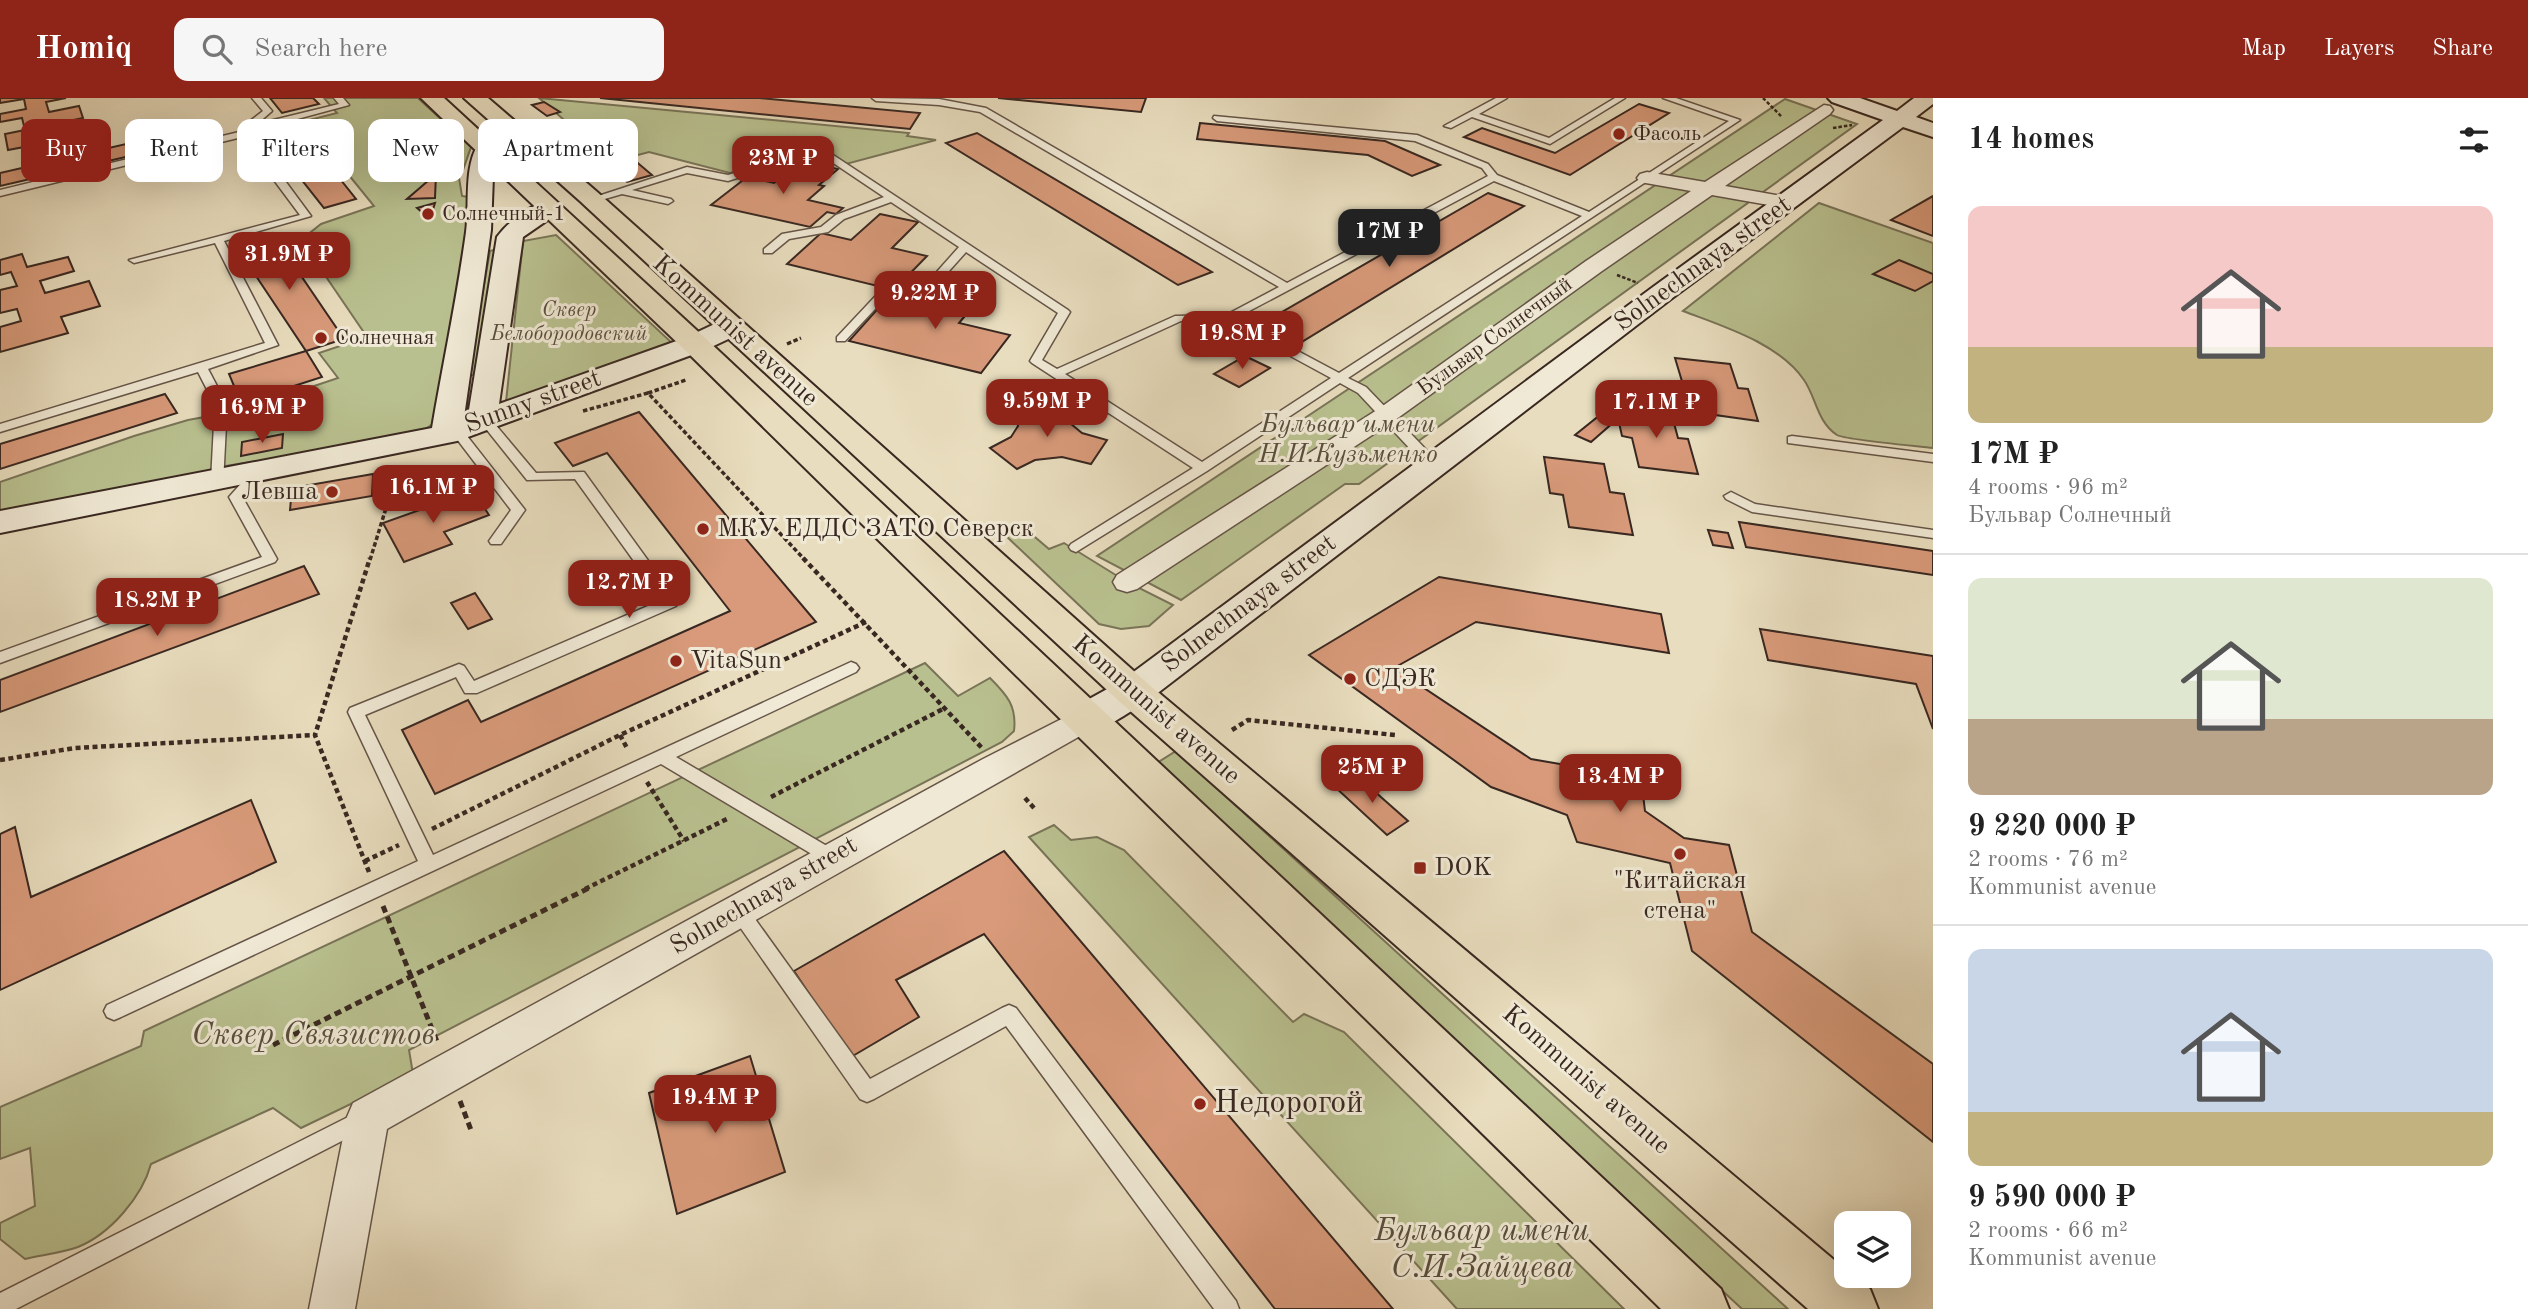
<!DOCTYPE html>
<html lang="en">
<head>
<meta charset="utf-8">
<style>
	:root { --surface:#fff; --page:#f6f6f6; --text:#222; --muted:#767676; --line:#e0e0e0; --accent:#8f2418 }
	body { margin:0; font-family:"Old Standard TT",serif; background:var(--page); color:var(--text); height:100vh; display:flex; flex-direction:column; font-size:26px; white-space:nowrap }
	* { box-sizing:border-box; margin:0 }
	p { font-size:23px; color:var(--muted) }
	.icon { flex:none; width:38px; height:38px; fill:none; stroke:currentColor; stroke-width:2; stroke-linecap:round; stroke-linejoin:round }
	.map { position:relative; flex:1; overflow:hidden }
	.drawer { display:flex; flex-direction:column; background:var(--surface); width:595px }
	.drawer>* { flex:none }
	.top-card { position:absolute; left:21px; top:21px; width:665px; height:63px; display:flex; gap:14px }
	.buttons { position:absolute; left:1834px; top:1113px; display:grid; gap:14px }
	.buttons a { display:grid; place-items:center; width:77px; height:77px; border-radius:14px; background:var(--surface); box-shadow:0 7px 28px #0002; font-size:35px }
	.price { position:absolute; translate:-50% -60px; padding:0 16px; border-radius:14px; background:var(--accent); color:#fff; font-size:23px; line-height:46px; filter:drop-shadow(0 2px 4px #0008) }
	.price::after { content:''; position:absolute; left:50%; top:42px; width:21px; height:16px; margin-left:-10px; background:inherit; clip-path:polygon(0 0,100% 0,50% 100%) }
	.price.selected { background:#222; color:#fff }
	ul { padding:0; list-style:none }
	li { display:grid; align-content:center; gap:14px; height:371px; padding:0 35px }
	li+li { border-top:2px solid var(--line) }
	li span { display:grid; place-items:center; height:217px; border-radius:14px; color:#555 }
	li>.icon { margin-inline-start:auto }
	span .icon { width:126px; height:126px; fill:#fffc; stroke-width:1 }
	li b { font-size:30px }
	h2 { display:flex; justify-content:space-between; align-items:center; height:84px; padding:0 35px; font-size:30px }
	.chip { padding:0 24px; border-radius:14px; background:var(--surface); box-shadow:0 7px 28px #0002; font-size:24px; line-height:63px }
	.chip.selected { background:var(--accent); color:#fff }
	header { display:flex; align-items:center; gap:42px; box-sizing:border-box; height:98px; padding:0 35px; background:var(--accent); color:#fff }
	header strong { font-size:33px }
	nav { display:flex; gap:38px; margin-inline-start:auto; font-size:24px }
	.search { width:490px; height:63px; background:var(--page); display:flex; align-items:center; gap:18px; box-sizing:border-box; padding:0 24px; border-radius:14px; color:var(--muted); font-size:26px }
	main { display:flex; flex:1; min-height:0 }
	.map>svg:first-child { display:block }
</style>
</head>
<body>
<header>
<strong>Homiq</strong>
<div class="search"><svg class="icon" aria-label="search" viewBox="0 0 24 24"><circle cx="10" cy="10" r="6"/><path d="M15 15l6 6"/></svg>Search here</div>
<nav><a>Map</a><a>Layers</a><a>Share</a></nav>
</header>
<main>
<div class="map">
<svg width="1933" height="1211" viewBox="0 0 1933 1211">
	<rect width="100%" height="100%" fill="#e8ddbe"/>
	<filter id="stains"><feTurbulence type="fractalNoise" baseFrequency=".00286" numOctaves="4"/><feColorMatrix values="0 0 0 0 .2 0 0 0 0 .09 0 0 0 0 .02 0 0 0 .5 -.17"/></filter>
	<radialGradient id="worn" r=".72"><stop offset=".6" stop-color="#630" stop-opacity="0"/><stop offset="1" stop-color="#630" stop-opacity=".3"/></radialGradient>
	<!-- green -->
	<g fill="#b9c08f" stroke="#797458" stroke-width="2">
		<polygon points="324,0 418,0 471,49 463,72 458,74 462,98 468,99 475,107 438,322 416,338 259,369 250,364 226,368 212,380 0,419 0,384 134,338 188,322 243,312 338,280 319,255 367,239 301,142 321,126 374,108 305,23 337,15"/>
		<polygon points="539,0 909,35 907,38 936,42 846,66 819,49 730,75 649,54 612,64"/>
		<polygon points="1785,1 1857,26 1359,386 1345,386 1181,502 1097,458"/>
		<path d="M 1819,105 L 1933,145 L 1933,350 C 1917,348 1846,342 1837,337 C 1817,324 1816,299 1804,282 C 1779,245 1722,228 1683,213 Z"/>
		<polygon points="556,137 672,245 506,304 523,143"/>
		<polygon points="497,151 477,276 468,278 490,153"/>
		<polygon points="1022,428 1049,451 1064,445 1127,484 1173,507 1149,528 1121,531 1099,526 1004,436"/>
		<path d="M 925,565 L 958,598 L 990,580 C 1007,597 1017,608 1014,633 L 1002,644 L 409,952 L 413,976 L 301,1030 L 273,1010 L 151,1066 C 142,1099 110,1136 78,1149 C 61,1155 42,1157 25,1161 L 0,1141 L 0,1125 L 35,1108 L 30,1050 L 0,1061 L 0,1009 L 141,948 L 144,933 Z"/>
		<polygon points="1176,653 1788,1211 1742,1211 1157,665"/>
		<polygon points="1054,727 1071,742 1097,739 1124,752 1293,924 1304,916 1344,934 1624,1211 1457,1211 1029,739"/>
	</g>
	<!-- building -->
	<g fill="#d89a7a" stroke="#392821" stroke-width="2">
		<polygon points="0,0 66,0 46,4 49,14 79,8 83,20 59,25 62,34 90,28 96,46 43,57 40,46 8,52 5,36 25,32 22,20 0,24 0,16 26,11 24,1 0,5"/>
		<polygon points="270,0 313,0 319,6 282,15"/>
		<polygon points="600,0 760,0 920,15 910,31"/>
		<polygon points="998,0 1146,0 1141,14"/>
		<polygon points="544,4 560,14 547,18 532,7"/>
		<polygon points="1639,6 1669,15 1570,77 1464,39 1482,30 1555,55"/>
		<polygon points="292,21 356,101 324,110 260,29"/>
		<polygon points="1200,25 1385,43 1440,67 1412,78 1368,57 1197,41"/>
		<polygon points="191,31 199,42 0,88 0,75"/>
		<polygon points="977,35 1212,174 1178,187 946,45"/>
		<polygon points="633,61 652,77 627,84 608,68"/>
		<polygon points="801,63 838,71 819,87 824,88 808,102 843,110 836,116 827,114 810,129 711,107 747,79 774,85"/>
		<polygon points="436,76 435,100 407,101"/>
		<polygon points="1488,95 1524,108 1300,245 1261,226"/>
		<polygon points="1933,98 1933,138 1891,122"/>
		<polygon points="435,105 430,121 417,110"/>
		<polygon points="880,116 918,124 892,150 927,158 894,192 787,166 821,135 851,142"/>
		<polygon points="272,135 344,241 306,253 234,145"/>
		<polygon points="22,156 27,169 68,159 74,173 40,183 45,195 89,183 100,208 61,219 68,235 0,254 0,229 21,223 17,211 0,215 0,192 17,188 11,174 0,177 0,162"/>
		<polygon points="1899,162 1933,176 1933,183 1915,193 1873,176"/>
		<polygon points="942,184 985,194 959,225 1010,237 981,275 849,243 882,206 915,214"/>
		<polygon points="306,253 322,279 241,305 229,276"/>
		<polygon points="1245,258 1270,270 1239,289 1214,276"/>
		<polygon points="1675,260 1730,266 1738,290 1748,291 1758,323 1701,315 1694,291 1684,290"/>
		<polygon points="165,296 177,315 0,371 0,346"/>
		<polygon points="1615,307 1671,314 1678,340 1688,341 1698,376 1639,369 1632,340 1622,338"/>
		<polygon points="1060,308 1065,321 1082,335 1107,342 1091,366 1062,359 1035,362 1017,371 990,350 1011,339 1018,328 1016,313"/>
		<polygon points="639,314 816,524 435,696 402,632 468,602 481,624 730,513 607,355 573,368 555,345"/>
		<polygon points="1600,317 1615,323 1591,344 1575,337"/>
		<polygon points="283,336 282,350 241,358 242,344"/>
		<polygon points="1544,359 1604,366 1610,394 1624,396 1633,437 1569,429 1563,397 1550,395"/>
		<polygon points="373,376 372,398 290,412 292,390"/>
		<polygon points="473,393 489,417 444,434 452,446 404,464 383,425"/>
		<polygon points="1739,424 1933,453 1933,477 1746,449"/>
		<polygon points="1708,432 1728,435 1733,450 1713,447"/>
		<polygon points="304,468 319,496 0,614 0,582"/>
		<polygon points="1439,479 1661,516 1669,555 1476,524 1394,570 1531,661 1641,680 1645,713 1684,740 1729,747 1752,834 1933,966 1933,1044 1692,853 1670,765 1577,744 1567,717 1491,689 1309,557"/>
		<polygon points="475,495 492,521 468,531 451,505"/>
		<polygon points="1760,531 1933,558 1933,631 1916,586 1768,562"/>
		<polygon points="1356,677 1408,723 1387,737 1335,689"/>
		<polygon points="251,702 276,764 0,892 0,736 15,729 31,799"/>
		<polygon points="1004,753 1393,1211 1275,1211 984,836 896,882 919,919 851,959 794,873"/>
		<polygon points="750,958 785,1074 677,1116 649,995"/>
	</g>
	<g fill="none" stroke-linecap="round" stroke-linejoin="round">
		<!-- lane casing -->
		<g stroke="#655548" stroke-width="3">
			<g id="lane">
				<polygon points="252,0 261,0 272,13 257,26 339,6 334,0 343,0 349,7 249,34 311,118 224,143 278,247 208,271 227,307 223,386 218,387 211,383 215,307 198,274 0,334 0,326 265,245 215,145 134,165 129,162 300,117 242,39 0,98 0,92 239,34 241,30 263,13"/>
				<path d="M 872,0 L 939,1 L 986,10 L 1287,185 L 1488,78 L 1482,70 L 1415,43 L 1217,23 L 1213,20 L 1214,18 L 1417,37 L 1488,66 L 1497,77 L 1589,114 L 1729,23 L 1663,0 L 1676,0 L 1740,22 L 1348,280 L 1366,289 L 1437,363 L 1437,369 L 1427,369 L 1358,295 L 1340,285 L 1207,373 L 1076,454 L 1071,452 L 1069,449 L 1071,446 L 1193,370 L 1032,265 L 1030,263 L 1058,215 L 966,154 L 924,201 L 890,195 L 845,243 L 837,243 L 837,239 L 884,189 L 918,195 L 959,149 L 891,104 L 844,121 L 828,134 L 789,141 L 772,155 L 764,155 L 764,151 L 782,136 L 821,129 L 836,117 L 884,99 L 817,54 L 728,83 L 687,75 L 632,92 L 671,101 L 673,103 L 668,106 L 622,96 L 591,105 L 586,102 L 687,69 L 728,77 L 821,49 L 1068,212 L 1070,214 L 1042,262 L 1057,271 L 1175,218 L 1226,217 L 1279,189 L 980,14 L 939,7 L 876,3 ZM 1494,83 L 1582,118 L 1339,275 L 1236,220 ZM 1181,223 L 1226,223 L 1331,280 L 1202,364 L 1065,276 Z"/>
				<polygon points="1496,0 1507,0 1479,16 1549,40 1615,0 1625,0 1550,46 1472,19 1451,30 1444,28"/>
				<polygon points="485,318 489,319 536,375 584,374 678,504 676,508 477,595 465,595 456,579 365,617 433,757 851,564 856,566 859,570 856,574 676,659 837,754 840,759 837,764 831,766 825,764 661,666 121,919 114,922 107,919 104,913 107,907 418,763 348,614 350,610 459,566 464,568 474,583 662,502 575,381 527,382 479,322"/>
				<polygon points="456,328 460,329 525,412 501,446 491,446 489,443 511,412 450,332"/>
				<polygon points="1792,338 1933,356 1933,364 1788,345 1788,339"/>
				<polygon points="258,371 265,375 243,400 277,461 275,464 0,565 0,554 262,459 229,399 253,372"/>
				<polygon points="1731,394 1755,406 1933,432 1933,440 1752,414 1726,401 1724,398"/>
				<polygon points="739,805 745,807 870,981 1002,910 1009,907 1016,910 1236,1203 1239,1211 1214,1211 1006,928 874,1001 867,1004 860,1001 733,819 730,813 733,807"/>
				<polygon points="362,1012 369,1015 372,1022 369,1029 16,1211 0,1211 0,1195"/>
			</g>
		</g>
		<!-- street casing -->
		<g stroke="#655548" stroke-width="3">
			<g id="street">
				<polygon points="1824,7 1830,8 1833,12 1830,16 1725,88 1793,100 1796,104 1793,108 1786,110 1712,97 1602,173 1395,322 1137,491 1127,494 1117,491 1113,484 1117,477 1377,312 1586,163 1691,93 1640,84 1637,80 1640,76 1647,74 1705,84"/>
				<polygon points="1085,609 1096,613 1101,621 1096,629 387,1031 355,1211 309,1211 347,1019 353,1005 983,661"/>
			</g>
		</g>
		<!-- secondary casing -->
		<g stroke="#392821" stroke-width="4">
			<g id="secondary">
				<path d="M 1828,0 L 1860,0 L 1897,13 L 1914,0 L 1933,0 L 1933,6 L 1916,19 L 1933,25 L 1933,39 L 1903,29 L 1671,201 L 1146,604 C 1123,617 1098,640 1071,631 L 1066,621 L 1071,611 L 1120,584 L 1653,189 L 1883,22 L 1832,4 Z"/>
				<path d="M 487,43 L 495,45 L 498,50 L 493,78 L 491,132 L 464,319 L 468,318 L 497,139 C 509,123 536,100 557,105 L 560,110 L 552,119 L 523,139 L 499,306 L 685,240 L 721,223 L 731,221 L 741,223 L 745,229 L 741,235 L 705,252 L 457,343 L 0,435 L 0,413 L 432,330 C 443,265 457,200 466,134 C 470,107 463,69 479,45 Z"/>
			</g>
		</g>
		<!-- primary casing -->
		<g stroke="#392821" stroke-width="4">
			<g id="primary">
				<polygon points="421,0 444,0 705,240 1721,1191 1729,1211 1661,1211 685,252"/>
				<polygon points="464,0 488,0 596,93 1146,584 1846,1172 1846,1178 1854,1178 1870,1191 1878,1211 1808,1211 1120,604 580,103"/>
			</g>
		</g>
		<!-- path-far3 -->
		<g stroke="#392821" stroke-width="2.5" stroke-dasharray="3.5 2" stroke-linecap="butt">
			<polyline points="1763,0 1782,19"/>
			<polyline points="1833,30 1852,27"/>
			<polyline points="1617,177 1638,185"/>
		</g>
		<!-- path-far2 -->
		<g stroke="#392821" stroke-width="3.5" stroke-dasharray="4.5 2.5" stroke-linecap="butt">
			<polyline points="787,246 801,240"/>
			<polyline points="648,295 686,282"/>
			<polyline points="583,313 648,295 805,462"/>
			<polyline points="370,462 399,368"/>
		</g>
		<!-- path-far1 -->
		<g stroke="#392821" stroke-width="4.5" stroke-dasharray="5 3.5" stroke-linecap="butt">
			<polyline points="803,460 982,650"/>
			<polyline points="1232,632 1248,622 1395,637"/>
			<polyline points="620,637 628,652"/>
			<polyline points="0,662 75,650 315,637"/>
			<polyline points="647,684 684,743"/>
			<polyline points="771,699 945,610"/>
			<polyline points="1025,700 1034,710"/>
			<polyline points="432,731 620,637 866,524"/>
			<polyline points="365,763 399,747"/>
			<polyline points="369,774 315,637 370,460"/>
			<polyline points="585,791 729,720"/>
		</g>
		<!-- path -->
		<g stroke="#392821" stroke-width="5" stroke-dasharray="7 4.5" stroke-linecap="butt">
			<polyline points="383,808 438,946"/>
			<polyline points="273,947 589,790"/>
			<polyline points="460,1003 471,1032"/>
		</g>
		<!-- lane -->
		<use href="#lane" fill="#f0e9d5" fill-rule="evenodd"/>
		<!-- street -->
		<use href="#street" fill="#f0e9d5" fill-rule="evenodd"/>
		<!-- secondary -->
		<use href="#secondary" fill="#f0e9d5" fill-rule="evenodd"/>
		<!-- primary -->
		<use href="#primary" fill="#e8ddbe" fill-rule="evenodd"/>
	</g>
	<!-- markers -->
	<g fill="#8f2418" stroke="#f0e9d5" stroke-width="2.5">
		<circle cx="1619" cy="36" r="7"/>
		<circle cx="428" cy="116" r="7"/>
		<circle cx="321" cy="240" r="7"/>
		<circle cx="332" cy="394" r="7"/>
		<circle cx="703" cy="431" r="7"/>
		<circle cx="676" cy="563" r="7"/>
		<circle cx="1350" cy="581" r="7"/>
		<circle cx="1680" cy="756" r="7"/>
		<rect x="1413" y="763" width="14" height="14" rx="3.5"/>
		<circle cx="1200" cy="1006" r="7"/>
	</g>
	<g text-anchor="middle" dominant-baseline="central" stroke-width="6" stroke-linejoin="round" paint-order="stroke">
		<!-- far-poi labels -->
		<g font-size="21" fill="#392821" stroke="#f0e9d5" text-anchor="start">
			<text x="1633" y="36">Фасоль</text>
			<text x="442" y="116">Солнечный-1</text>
			<text x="335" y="240">Солнечная</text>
		</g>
		<!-- far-park labels -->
		<g font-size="21" font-style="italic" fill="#594e3c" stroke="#f0e9d5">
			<text x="569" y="212">Сквер<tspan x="569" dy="24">Белобородовский</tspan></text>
		</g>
		<!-- far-street labels -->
		<g font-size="21" fill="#392821" stroke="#f0e9d5">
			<text transform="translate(1495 239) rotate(-36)">Бульвар Солнечный</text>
		</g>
		<!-- street labels -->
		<g font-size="26" fill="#392821" stroke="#f0e9d5">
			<text transform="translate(1703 166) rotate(-36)">Solnechnaya street</text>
			<text transform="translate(735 233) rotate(42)">Kommunist avenue</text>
			<text transform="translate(533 304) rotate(-20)">Sunny street</text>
			<text transform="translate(1249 506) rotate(-37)">Solnechnaya street</text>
			<text transform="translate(1156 612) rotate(41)">Kommunist avenue</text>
			<text transform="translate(764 798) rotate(-30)">Solnechnaya street</text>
			<text transform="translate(1586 982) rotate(41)">Kommunist avenue</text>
		</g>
		<!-- park labels -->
		<g font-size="26" font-style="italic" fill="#594e3c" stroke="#f0e9d5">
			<text x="1348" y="327">Бульвар имени<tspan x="1348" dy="30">Н.И.Кузьменко</tspan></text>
		</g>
		<!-- poi labels -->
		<g font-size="26" fill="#392821" stroke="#f0e9d5" text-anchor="start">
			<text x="318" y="394" text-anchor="end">Левша</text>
			<text x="717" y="431">МКУ ЕДДС ЗАТО Северск</text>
			<text x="690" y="563">VitaSun</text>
			<text x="1364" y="581">СДЭК</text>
			<text x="1434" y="770">DOK</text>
			<text x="1680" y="783" text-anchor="middle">"Китайская<tspan x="1680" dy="30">стена"</tspan></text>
		</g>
		<!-- near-park labels -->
		<g font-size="32" font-style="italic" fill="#594e3c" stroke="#f0e9d5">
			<text x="313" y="938">Сквер Связистов</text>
			<text x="1482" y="1134">Бульвар имени<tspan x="1482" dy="37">С.И.Зайцева</tspan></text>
		</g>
		<!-- near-poi labels -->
		<g font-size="32" fill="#392821" stroke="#f0e9d5" text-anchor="start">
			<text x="1214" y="1006">Недорогой</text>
		</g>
	</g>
	<rect width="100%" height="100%" filter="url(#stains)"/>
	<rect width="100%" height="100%" fill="url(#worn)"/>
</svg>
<div class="buttons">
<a><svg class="icon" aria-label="layers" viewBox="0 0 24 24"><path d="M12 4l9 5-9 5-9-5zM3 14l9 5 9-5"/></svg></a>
</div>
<b class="price" style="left:783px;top:98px">23M ₽</b>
<b class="price selected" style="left:1389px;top:171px">17M ₽</b>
<b class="price" style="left:289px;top:194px">31.9M ₽</b>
<b class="price" style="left:935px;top:233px">9.22M ₽</b>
<b class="price" style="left:1242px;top:273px">19.8M ₽</b>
<b class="price" style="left:1047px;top:341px">9.59M ₽</b>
<b class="price" style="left:1656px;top:342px">17.1M ₽</b>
<b class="price" style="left:262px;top:347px">16.9M ₽</b>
<b class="price" style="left:433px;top:427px">16.1M ₽</b>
<b class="price" style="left:629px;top:522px">12.7M ₽</b>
<b class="price" style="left:157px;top:540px">18.2M ₽</b>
<b class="price" style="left:1372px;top:707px">25M ₽</b>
<b class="price" style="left:1620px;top:716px">13.4M ₽</b>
<b class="price" style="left:715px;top:1037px">19.4M ₽</b>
<div class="top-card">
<a class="chip selected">Buy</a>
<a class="chip">Rent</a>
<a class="chip">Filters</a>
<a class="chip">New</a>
<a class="chip">Apartment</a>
</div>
</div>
<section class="drawer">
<h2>14 homes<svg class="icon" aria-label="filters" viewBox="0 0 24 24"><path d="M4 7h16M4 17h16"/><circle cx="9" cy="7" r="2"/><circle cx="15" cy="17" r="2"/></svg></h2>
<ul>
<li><span style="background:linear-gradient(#f6c9c9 65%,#c2b280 0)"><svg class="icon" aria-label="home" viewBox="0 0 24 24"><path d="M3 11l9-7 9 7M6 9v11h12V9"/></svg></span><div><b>17M ₽</b><p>4 rooms · 96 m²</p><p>Бульвар Солнечный</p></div></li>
<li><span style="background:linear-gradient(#dfe7d0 65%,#b9a48a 0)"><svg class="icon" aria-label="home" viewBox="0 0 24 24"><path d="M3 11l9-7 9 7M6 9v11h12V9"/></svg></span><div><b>9 220 000 ₽</b><p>2 rooms · 76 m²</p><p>Kommunist avenue</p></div></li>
<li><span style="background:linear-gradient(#c9d6e8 75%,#c2b280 0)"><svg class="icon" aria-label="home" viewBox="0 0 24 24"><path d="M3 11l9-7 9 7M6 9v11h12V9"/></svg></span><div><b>9 590 000 ₽</b><p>2 rooms · 66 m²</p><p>Kommunist avenue</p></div></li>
</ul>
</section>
</main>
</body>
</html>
